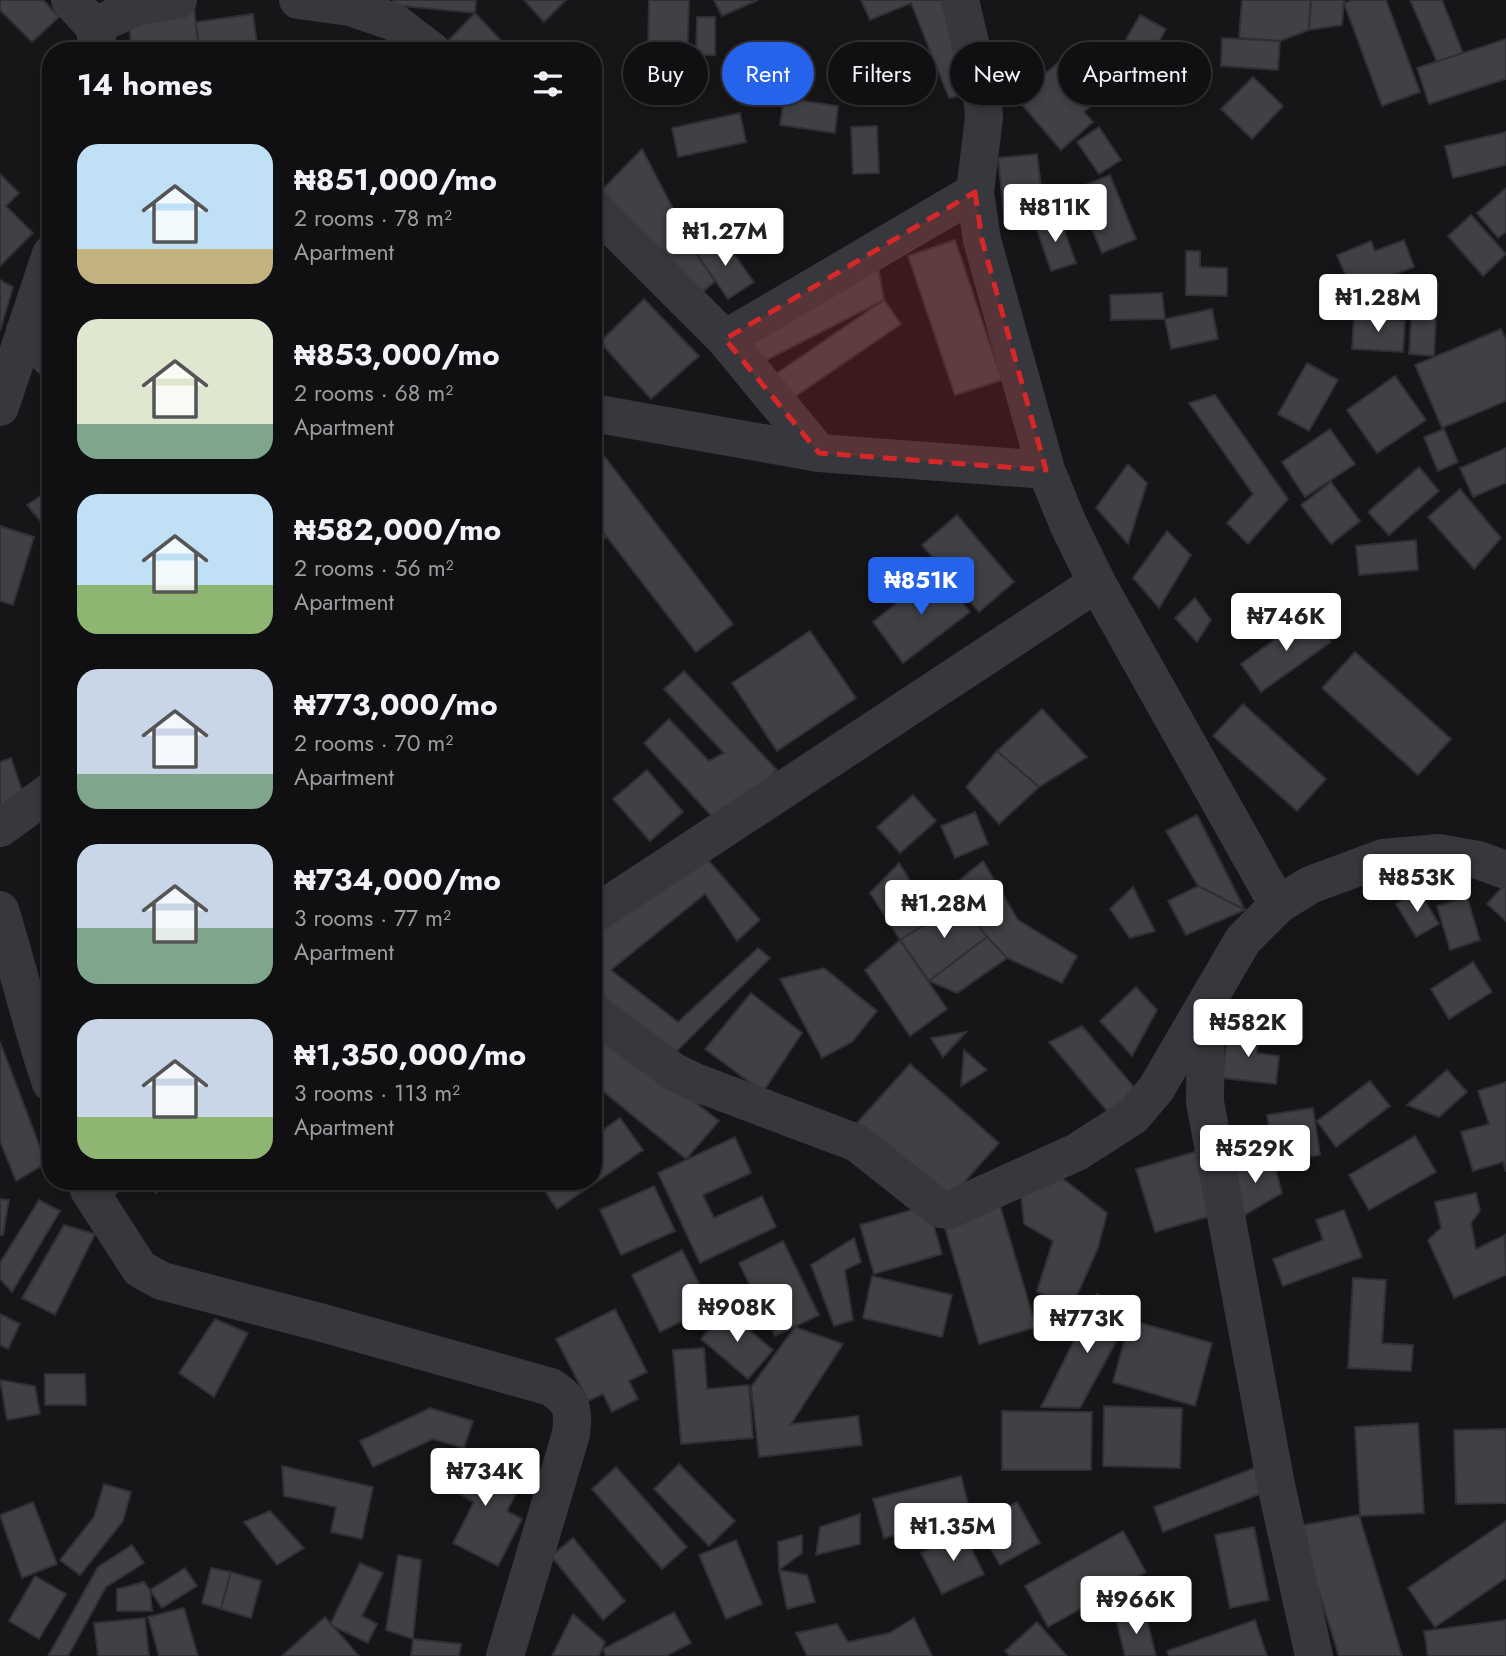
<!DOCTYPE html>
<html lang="en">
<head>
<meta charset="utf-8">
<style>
	:root { --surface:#101012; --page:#1e1e20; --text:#f1f3f6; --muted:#9c9d9f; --line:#303032; --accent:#2563eb }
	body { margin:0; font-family:Jost,sans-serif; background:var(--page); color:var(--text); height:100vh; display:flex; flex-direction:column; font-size:26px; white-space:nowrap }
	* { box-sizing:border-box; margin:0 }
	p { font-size:23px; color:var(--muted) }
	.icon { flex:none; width:38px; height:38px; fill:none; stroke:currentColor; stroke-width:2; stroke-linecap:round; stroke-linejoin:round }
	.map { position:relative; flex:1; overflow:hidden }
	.sheet { position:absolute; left:42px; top:42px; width:560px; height:1148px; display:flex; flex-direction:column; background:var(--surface); border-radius:28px; box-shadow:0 4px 10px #0003,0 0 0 2px var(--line) }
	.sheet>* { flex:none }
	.hud { position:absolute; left:623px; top:42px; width:665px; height:63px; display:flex; gap:14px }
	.price { position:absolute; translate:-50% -60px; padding:0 16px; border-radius:7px; background:#fff; color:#222; font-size:23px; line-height:46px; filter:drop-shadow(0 2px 4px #0008) }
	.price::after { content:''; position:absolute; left:50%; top:42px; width:21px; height:16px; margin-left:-10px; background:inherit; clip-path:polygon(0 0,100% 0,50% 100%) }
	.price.on { background:var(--accent); color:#fff }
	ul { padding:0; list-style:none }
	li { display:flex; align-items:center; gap:21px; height:175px; padding:0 35px }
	li span { display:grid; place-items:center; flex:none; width:196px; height:140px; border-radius:21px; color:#555 }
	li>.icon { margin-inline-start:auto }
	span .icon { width:84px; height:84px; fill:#fffc; stroke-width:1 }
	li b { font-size:30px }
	h2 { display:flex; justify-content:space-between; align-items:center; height:84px; padding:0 35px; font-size:30px }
	.chip { padding:0 24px; border-radius:32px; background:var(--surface); box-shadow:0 4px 10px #0003,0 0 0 2px var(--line); font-size:24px; line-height:63px }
	.chip.on { background:var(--accent); color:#fff }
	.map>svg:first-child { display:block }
</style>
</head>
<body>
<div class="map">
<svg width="1506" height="1656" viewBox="0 0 1506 1656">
	<rect width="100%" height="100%" fill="#161618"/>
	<!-- building -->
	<g fill="#404145" stroke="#303034" stroke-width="2">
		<polygon points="0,0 43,0 59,17 32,42 0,10"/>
		<polygon points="393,0 476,0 475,13 393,5"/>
		<polygon points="524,0 566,0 544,22"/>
		<polygon points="649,0 689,0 686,99 647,97"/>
		<polygon points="714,0 758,0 722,16"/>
		<polygon points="861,0 947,0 970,94 949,98 911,3 870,20"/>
		<polygon points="1242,0 1311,0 1309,30 1280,41 1239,38"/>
		<polygon points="1311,0 1344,0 1342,25 1309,30"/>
		<polygon points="1353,0 1386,0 1420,92 1382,106 1344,3"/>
		<polygon points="1410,0 1442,0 1463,53 1437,62"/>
		<polygon points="194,7 199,51 131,51 129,14"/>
		<polygon points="475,13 511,51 446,51 442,47"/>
		<polygon points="253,14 258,51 200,51 196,22"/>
		<polygon points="1140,15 1166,29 1148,62 1121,48"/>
		<polygon points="697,17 715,17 715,55 696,55"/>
		<polygon points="1222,38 1280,41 1278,70 1221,66"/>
		<polygon points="1506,39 1506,79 1429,104 1417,68"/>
		<polygon points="1079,45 1114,86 1084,112 1093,122 1061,150 1016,98"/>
		<polygon points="1253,77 1283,106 1252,139 1221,109"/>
		<polygon points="784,98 838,106 835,133 780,125"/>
		<polygon points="740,113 746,142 678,157 672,128"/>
		<polygon points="877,126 879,173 853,174 851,127"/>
		<polygon points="1099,127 1121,160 1099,174 1077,142"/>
		<polygon points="1506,132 1506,165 1453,178 1445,146"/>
		<polygon points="642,149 696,253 715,281 695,299 600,192"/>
		<polygon points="1037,154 1044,210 1004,214 998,158"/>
		<polygon points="0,174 19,193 6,206 33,233 0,266"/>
		<polygon points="1110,175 1136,239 1102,253 1075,189"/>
		<polygon points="1506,188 1506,232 1498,238 1477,213"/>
		<polygon points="1471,215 1506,254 1483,276 1448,236"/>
		<polygon points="1059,216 1076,263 1051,271 1035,224"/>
		<polygon points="721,236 754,282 728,299 696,253"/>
		<polygon points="955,240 1002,380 955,395 908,256"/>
		<polygon points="1404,240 1414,267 1352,291 1337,255 1371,241 1375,251"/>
		<polygon points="1186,251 1200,251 1200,267 1227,268 1227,296 1186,295"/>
		<polygon points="878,267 884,300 759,364 745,339"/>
		<polygon points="0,280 13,287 0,331"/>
		<polygon points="1413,283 1438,284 1434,356 1409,354"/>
		<polygon points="1162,293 1165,319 1111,320 1110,295"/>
		<polygon points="644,299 699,356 651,399 600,342"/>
		<polygon points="884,300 901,324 787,402 770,378"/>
		<polygon points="1212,309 1218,339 1171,349 1165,319"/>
		<polygon points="1354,317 1405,320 1403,352 1352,349"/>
		<polygon points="1501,329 1506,340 1506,401 1442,428 1415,365"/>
		<polygon points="1307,363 1338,380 1309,431 1278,414"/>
		<polygon points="1395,376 1426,420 1377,453 1347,410"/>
		<polygon points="1215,395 1288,499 1248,544 1227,523 1253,494 1189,403"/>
		<polygon points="1330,429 1355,464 1305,497 1282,462"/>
		<polygon points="1444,429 1458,462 1438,471 1424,437"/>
		<polygon points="598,448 733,624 696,652 593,519 593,451"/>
		<polygon points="1506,448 1506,483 1473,497 1460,468"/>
		<polygon points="1128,464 1147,483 1128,544 1096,508"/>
		<polygon points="1419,467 1439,491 1389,535 1368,512"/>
		<polygon points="1331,482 1360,521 1331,544 1301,505"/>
		<polygon points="51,489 51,534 27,505"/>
		<polygon points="1460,489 1501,538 1474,569 1428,517"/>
		<polygon points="957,515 1014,582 979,612 922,545"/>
		<polygon points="593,519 607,537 593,545"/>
		<polygon points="0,526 34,537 13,605 0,601"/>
		<polygon points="1167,531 1191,555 1159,608 1133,578"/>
		<polygon points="1416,540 1418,570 1359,575 1356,546"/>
		<polygon points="938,570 970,612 903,663 873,622"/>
		<polygon points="1195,598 1211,620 1197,642 1175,618"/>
		<polygon points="1311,613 1331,642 1261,692 1241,664"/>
		<polygon points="810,631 856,698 777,751 732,683"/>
		<polygon points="1355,652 1451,739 1418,775 1322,688"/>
		<polygon points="684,671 777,770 719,824 644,743 669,719 709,761 724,753 664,689"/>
		<polygon points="1243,704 1326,779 1297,811 1213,736"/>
		<polygon points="1042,709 1087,757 1039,787 997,751"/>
		<polygon points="997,751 1039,787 999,824 966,787"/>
		<polygon points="11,758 26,802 0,814 0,762"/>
		<polygon points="647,770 683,812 650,841 613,799"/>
		<polygon points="913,795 936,821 900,853 877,827"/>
		<polygon points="975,812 988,844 955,858 941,826"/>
		<polygon points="1197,815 1245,910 1198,886 1166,831"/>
		<polygon points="703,854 760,920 737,941 705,894 611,970 678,1022 758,948 770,958 673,1055 593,995 593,930"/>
		<polygon points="983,861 1018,920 1077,956 1062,983 1007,958 987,937 950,888"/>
		<polygon points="899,863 934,919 900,940 870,893"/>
		<polygon points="1504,885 1506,886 1506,921 1487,904"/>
		<polygon points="1198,886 1245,910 1186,935 1168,901"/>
		<polygon points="1133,887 1155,931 1130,938 1110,909"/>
		<polygon points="1418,890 1439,924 1416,937 1396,904"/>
		<polygon points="1467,897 1480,940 1450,950 1437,906"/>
		<polygon points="957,898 987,937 929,981 900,940 934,919"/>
		<polygon points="987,937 1007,958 957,993 929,981"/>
		<polygon points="900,940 947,1009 910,1036 865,970"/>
		<polygon points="1473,962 1492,992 1449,1019 1431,989"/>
		<polygon points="824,968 877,1011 852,1042 822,1058 780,979"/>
		<polygon points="1136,987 1157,1010 1132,1056 1100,1021"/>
		<polygon points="751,993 802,1033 763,1092 705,1049"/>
		<polygon points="1082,1026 1140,1094 1112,1117 1049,1042"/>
		<polygon points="601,1028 719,1121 686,1159 593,1083 593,1037"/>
		<polygon points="1228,1029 1259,1032 1257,1053 1279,1056 1276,1084 1222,1078"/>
		<polygon points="966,1032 943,1057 931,1038"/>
		<polygon points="0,1042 46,1163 16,1181 0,1141"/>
		<polygon points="964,1050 987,1070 961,1086"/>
		<polygon points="910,1064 999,1143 944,1205 855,1125"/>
		<polygon points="1447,1070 1467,1092 1439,1117 1407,1105"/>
		<polygon points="1370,1081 1390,1106 1336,1147 1317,1121"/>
		<polygon points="1506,1082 1506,1172 1503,1162 1473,1171 1461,1132 1489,1124 1478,1091"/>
		<polygon points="1313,1108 1320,1155 1274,1162 1267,1115"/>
		<polygon points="620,1118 643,1150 557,1209 538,1181 593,1181 593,1137"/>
		<polygon points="1415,1136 1436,1172 1369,1210 1349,1175"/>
		<polygon points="735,1137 751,1173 703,1195 714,1218 762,1196 776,1227 700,1263 658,1173"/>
		<polygon points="1198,1151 1217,1214 1155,1232 1136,1169"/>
		<polygon points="1274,1162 1282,1193 1243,1216 1229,1167"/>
		<polygon points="1062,1178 1107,1213 1098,1248 1070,1311 1037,1291 1053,1241 1024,1224 1021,1193"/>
		<polygon points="97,1181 129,1181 107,1202"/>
		<polygon points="145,1181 169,1181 156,1193"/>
		<polygon points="654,1186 675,1231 621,1255 600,1210"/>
		<polygon points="1476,1193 1480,1211 1471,1223 1476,1249 1505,1235 1506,1275 1454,1298 1428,1240 1441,1228 1435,1202"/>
		<polygon points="0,1199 9,1200 3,1235 0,1235"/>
		<polygon points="39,1200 60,1211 12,1292 0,1279 0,1263"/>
		<polygon points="999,1202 1036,1327 979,1344 942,1218"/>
		<polygon points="928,1205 942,1254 874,1274 860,1225"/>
		<polygon points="1344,1210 1362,1257 1283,1286 1273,1259 1323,1240 1316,1220"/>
		<polygon points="64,1225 95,1234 55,1315 22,1298"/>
		<polygon points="854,1238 861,1262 845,1270 853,1320 834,1326 811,1265"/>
		<polygon points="783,1241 819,1315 775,1336 739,1263"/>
		<polygon points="682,1250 711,1307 660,1332 632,1275"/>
		<polygon points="872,1276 952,1295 942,1337 863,1318"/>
		<polygon points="1353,1278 1386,1280 1382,1343 1413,1345 1411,1371 1348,1368"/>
		<polygon points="1097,1294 1131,1314 1080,1408 1041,1407"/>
		<polygon points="615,1309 647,1372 629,1381 638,1399 612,1412 603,1394 588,1401 556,1339"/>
		<polygon points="726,1310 773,1350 748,1379 701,1339"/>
		<polygon points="0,1314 20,1324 8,1349 0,1345"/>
		<polygon points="215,1319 248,1333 214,1397 179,1373"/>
		<polygon points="1130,1320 1212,1343 1195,1406 1113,1382"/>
		<polygon points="795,1327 843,1344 791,1424 858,1416 862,1445 759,1457 751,1387"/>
		<polygon points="704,1348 707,1389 749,1385 753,1438 681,1444 673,1350"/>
		<polygon points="45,1374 85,1374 86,1405 45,1405"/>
		<polygon points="0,1380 35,1386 40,1414 7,1420"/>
		<polygon points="1104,1406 1182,1408 1180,1468 1103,1466"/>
		<polygon points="430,1408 473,1421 464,1448 433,1439 373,1467 360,1441"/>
		<polygon points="1002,1411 1092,1412 1091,1470 1002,1470"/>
		<polygon points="1418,1423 1424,1513 1360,1516 1355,1427"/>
		<polygon points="1506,1429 1506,1503 1456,1504 1454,1430"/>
		<polygon points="464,1448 507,1470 502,1479 519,1488 507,1511 522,1519 498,1566 453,1543 474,1502 442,1485 460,1463 477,1472"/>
		<polygon points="679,1464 735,1521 709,1546 654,1489"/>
		<polygon points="282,1466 373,1487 362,1539 331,1532 336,1507 284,1496"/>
		<polygon points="1259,1466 1268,1491 1163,1532 1154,1507"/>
		<polygon points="616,1467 687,1547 662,1569 592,1489"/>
		<polygon points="961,1476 971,1515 884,1538 873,1499"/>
		<polygon points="104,1484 131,1492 123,1521 80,1575 60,1560 94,1517"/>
		<polygon points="33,1502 57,1564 22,1578 0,1515"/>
		<polygon points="1017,1502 1040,1543 1000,1565 976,1524"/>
		<polygon points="270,1511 304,1548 277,1565 244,1522"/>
		<polygon points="860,1514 860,1544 816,1555 820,1527"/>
		<polygon points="1359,1515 1402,1656 1339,1656 1298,1526"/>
		<polygon points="1506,1521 1506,1578 1435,1627 1408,1588"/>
		<polygon points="1254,1527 1269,1600 1230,1608 1215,1535"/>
		<polygon points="1123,1531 1146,1572 1048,1627 1025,1586"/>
		<polygon points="963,1532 984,1574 942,1594 921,1553"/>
		<polygon points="802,1535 802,1553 779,1570 778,1542"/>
		<polygon points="573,1538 625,1601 603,1620 551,1556"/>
		<polygon points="736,1540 762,1604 726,1619 699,1555"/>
		<polygon points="132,1545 144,1563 106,1587 68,1656 48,1656 98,1567"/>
		<polygon points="398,1555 421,1560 413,1639 386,1630"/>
		<polygon points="360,1563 383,1573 362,1616 377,1624 368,1643 330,1625"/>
		<polygon points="185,1568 197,1586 162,1608 150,1590"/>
		<polygon points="211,1568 231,1572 221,1609 202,1603"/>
		<polygon points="779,1570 807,1575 815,1602 787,1609"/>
		<polygon points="231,1572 261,1581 251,1618 221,1609"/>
		<polygon points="35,1576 66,1594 39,1639 9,1621"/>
		<polygon points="144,1582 150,1590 152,1611 117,1611 117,1589"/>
		<polygon points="184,1608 198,1656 159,1656 148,1617"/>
		<polygon points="674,1612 691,1643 666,1656 606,1656 603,1649"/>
		<polygon points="1145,1612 1156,1656 1125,1656 1116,1619"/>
		<polygon points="573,1614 605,1642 599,1656 552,1656"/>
		<polygon points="325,1617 359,1656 282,1656"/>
		<polygon points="145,1618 149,1656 98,1656 94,1623"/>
		<polygon points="914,1618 932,1656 807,1656 796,1633 837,1624 848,1642 889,1633"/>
		<polygon points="1255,1620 1267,1656 1169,1656 1167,1651"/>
		<polygon points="1506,1620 1506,1656 1428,1656 1424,1631"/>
		<polygon points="1037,1622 1067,1656 1010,1656 1005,1651"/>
		<polygon points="413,1639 461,1644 459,1656 411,1656"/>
	</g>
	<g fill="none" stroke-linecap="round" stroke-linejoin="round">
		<!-- minor -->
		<g stroke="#37383d" stroke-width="38">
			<polyline points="70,0 94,26 99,51"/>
			<polyline points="298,0 350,7 394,22 432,51"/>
			<polyline points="960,0 982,94 984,117 975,192 982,240 1046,470 1069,526 1097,583 1278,905"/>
			<polyline points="94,26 139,6 178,0"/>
			<polyline points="593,207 725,339 819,453"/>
			<polyline points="25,331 51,359"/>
			<polyline points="725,339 975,192"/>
			<polyline points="0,407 51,254"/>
			<polyline points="593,413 819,453 1046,470"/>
			<polyline points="0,828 51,791"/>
			<path d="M 0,910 C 18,967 31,1026 51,1083"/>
			<polyline points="593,915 1097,583"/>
			<polyline points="1206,1004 1205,1102 1276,1485 1314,1656"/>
			<polyline points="593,1012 674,1072 695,1082 857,1143 940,1209 949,1210 1077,1152 1133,1116 1156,1089 1243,940 1278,905 1310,885 1383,858 1439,853 1478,860 1506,870"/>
			<path d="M 86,1181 L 89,1190 L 140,1269 L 162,1281 L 319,1322 L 551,1387 C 572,1402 574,1408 571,1434 L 505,1656"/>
		</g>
	</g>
	<!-- marked area -->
	<path fill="#d62828" fill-opacity="0.2" stroke="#d62828" stroke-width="5" stroke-dasharray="14 9" stroke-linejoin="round" d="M 975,192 L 982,240 L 1046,470 L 819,453 L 725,339 Z"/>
</svg>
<b class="price" style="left:1055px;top:244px">₦811K</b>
<b class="price" style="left:725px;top:268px">₦1.27M</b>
<b class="price" style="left:1378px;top:334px">₦1.28M</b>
<b class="price on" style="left:921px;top:617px">₦851K</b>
<b class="price" style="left:1286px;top:653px">₦746K</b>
<b class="price" style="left:1417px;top:914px">₦853K</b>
<b class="price" style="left:944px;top:940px">₦1.28M</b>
<b class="price" style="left:1248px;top:1059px">₦582K</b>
<b class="price" style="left:1255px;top:1185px">₦529K</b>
<b class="price" style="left:737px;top:1344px">₦908K</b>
<b class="price" style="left:1087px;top:1355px">₦773K</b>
<b class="price" style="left:485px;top:1508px">₦734K</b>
<b class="price" style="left:953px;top:1563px">₦1.35M</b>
<b class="price" style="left:1136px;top:1636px">₦966K</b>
<div class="hud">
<a class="chip">Buy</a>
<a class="chip on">Rent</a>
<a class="chip">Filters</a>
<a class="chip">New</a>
<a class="chip">Apartment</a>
</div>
<section class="sheet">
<h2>14 homes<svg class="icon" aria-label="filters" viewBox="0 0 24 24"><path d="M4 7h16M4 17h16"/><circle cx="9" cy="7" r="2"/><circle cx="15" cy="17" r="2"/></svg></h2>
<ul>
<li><span style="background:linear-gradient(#bfe0f5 75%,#c2b280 0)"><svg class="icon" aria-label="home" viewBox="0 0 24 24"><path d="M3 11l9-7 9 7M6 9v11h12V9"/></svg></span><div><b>₦851,000/mo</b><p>2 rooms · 78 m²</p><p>Apartment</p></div></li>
<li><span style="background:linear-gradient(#dfe7d0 75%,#7fa58c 0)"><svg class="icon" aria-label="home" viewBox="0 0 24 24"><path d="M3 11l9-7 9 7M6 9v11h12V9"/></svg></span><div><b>₦853,000/mo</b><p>2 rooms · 68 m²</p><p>Apartment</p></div></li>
<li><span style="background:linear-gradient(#bfe0f5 65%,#8fb573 0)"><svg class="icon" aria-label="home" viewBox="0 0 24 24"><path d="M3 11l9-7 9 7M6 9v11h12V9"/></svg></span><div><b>₦582,000/mo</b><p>2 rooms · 56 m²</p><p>Apartment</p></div></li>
<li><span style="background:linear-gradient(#c9d6e8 75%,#7fa58c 0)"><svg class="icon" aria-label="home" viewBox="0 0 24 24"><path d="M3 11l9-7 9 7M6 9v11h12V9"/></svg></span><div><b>₦773,000/mo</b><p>2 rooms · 70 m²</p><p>Apartment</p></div></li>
<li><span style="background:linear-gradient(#c9d6e8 60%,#7fa58c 0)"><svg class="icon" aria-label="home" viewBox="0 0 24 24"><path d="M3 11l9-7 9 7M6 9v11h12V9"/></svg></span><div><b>₦734,000/mo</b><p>3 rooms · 77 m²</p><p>Apartment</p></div></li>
<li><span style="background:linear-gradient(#c9d6e8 70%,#8fb573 0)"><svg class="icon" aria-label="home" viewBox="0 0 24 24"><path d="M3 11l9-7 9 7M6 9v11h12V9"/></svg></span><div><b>₦1,350,000/mo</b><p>3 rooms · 113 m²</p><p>Apartment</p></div></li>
</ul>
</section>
</div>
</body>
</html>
